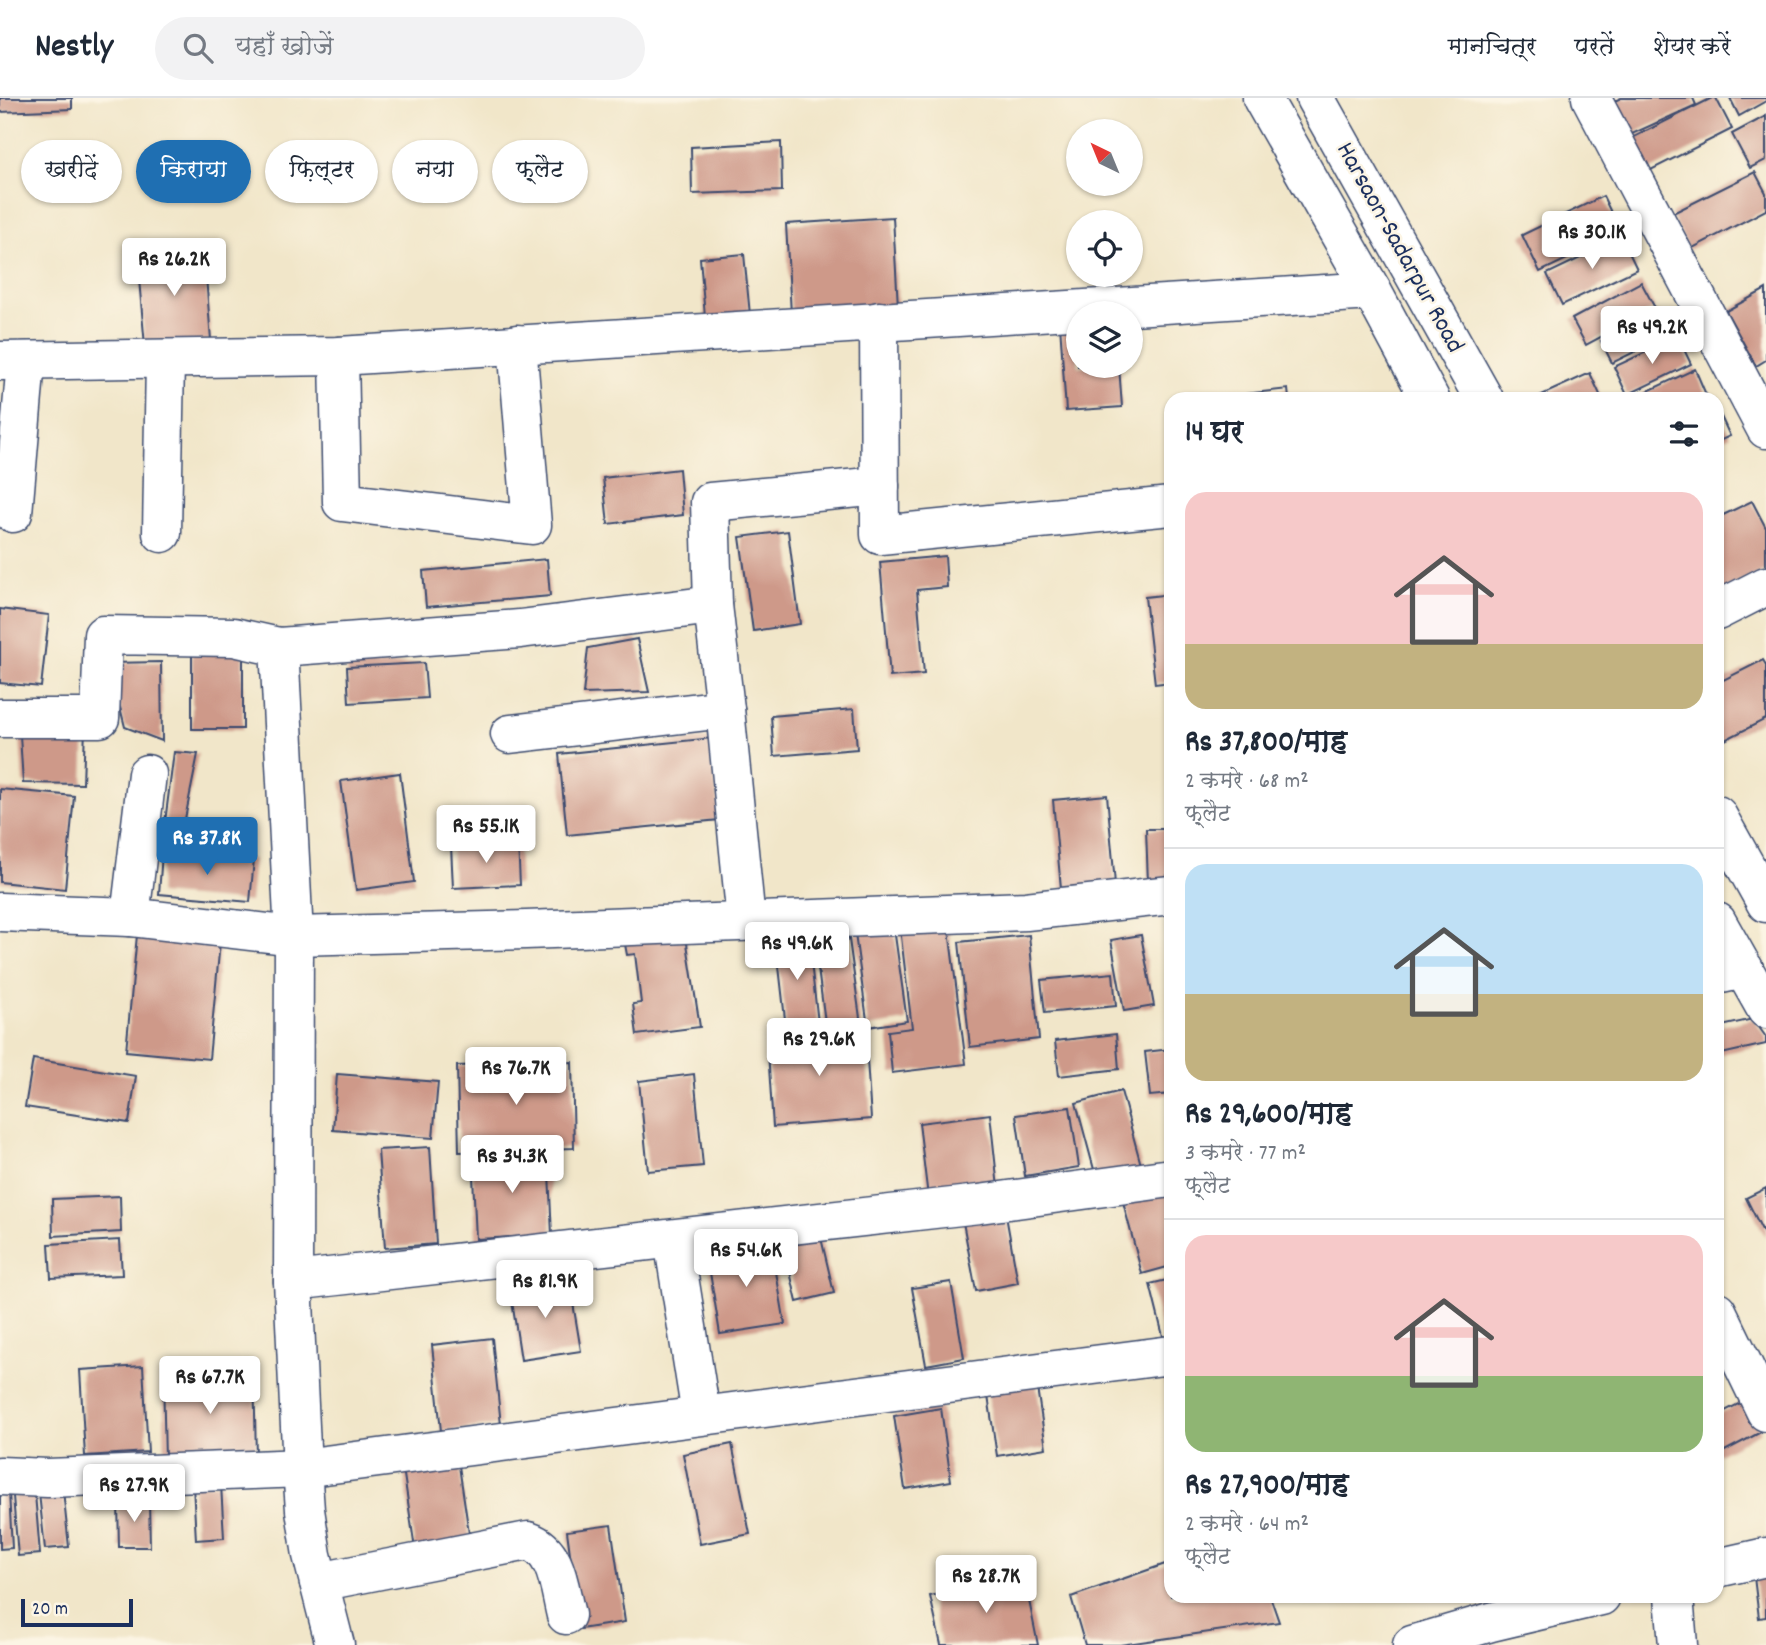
<!DOCTYPE html>
<html lang="hi">
<head>
<meta charset="utf-8">
<style>
	:root { --surface:#fff; --page:#f2f2f3; --text:#1f2937; --muted:#747a83; --line:#e0e1e3; --accent:#1f6fb2 }
	body { margin:0; font-family:Dekko,"Playpen Sans Deva",sans-serif; background:var(--page); color:var(--text); height:100vh; display:flex; flex-direction:column; font-size:26px; white-space:nowrap }
	* { box-sizing:border-box; margin:0 }
	p { font-size:23px; color:var(--muted) }
	.icon { flex:none; width:38px; height:38px; fill:none; stroke:currentColor; stroke-width:2; stroke-linecap:round; stroke-linejoin:round }
	.map { position:relative; flex:1; overflow:hidden }
	.sheet { position:absolute; left:1164px; top:294px; width:560px; height:1211px; display:flex; flex-direction:column; background:var(--surface); border-radius:21px; box-shadow:0 2px 5px #0004 }
	.sheet>* { flex:none }
	.hud { position:absolute; left:21px; top:42px; width:665px; height:63px; display:flex; gap:14px }
	.needle { width:46px; rotate:317deg }
	.controls { position:absolute; left:1066px; top:21px; display:grid; gap:14px }
	.controls a { display:grid; place-items:center; width:77px; height:77px; border-radius:50%; background:var(--surface); box-shadow:0 2px 5px #0004; font-size:35px }
	.scale { position:absolute; left:21px; bottom:18px; width:112px; box-sizing:border-box; padding-left:7px; border:4px solid #1b2f5e; border-top:0; font-size:19px; line-height:24px; white-space:nowrap; color:#1b2f5e; -webkit-text-stroke:5px #fcf5e5; paint-order:stroke }
	.price { position:absolute; translate:-50% -60px; padding:0 16px; border-radius:7px; background:#fff; color:#222; font-size:23px; line-height:46px; filter:drop-shadow(0 2px 4px #0008) }
	.price::after { content:''; position:absolute; left:50%; top:42px; width:21px; height:16px; margin-left:-10px; background:inherit; clip-path:polygon(0 0,100% 0,50% 100%) }
	.price.current { background:var(--accent); color:#fff }
	ul { padding:0; list-style:none }
	li { display:grid; align-content:center; gap:14px; height:371px; padding:0 21px }
	li+li { border-top:2px solid var(--line) }
	li span { display:grid; place-items:center; height:217px; border-radius:21px; color:#555 }
	li>.icon { margin-inline-start:auto }
	span .icon { width:126px; height:126px; fill:#fffc; stroke-width:1 }
	li b { font-size:30px }
	h2 { display:flex; justify-content:space-between; align-items:center; height:84px; padding:0 21px; font-size:30px }
	.chip { padding:0 24px; border-radius:32px; background:var(--surface); box-shadow:0 2px 5px #0004; font-size:24px; line-height:63px }
	.chip.current { background:var(--accent); color:#fff }
	header { display:flex; align-items:center; gap:42px; box-sizing:border-box; height:98px; padding:0 35px; background:var(--surface); border-bottom:2px solid var(--line) }
	header strong { font-size:33px }
	nav { display:flex; gap:38px; margin-inline-start:auto; font-size:24px }
	.search { width:490px; height:63px; background:var(--page); display:flex; align-items:center; gap:18px; box-sizing:border-box; padding:0 24px; border-radius:38px; color:var(--muted); font-size:26px }
	.map>svg:first-child { display:block }
</style>
</head>
<body>
<header>
<strong>Nestly</strong>
<div class="search"><svg class="icon" aria-label="search" viewBox="0 0 24 24"><circle cx="10" cy="10" r="6"/><path d="M15 15l6 6"/></svg>यहाँ खोजें</div>
<nav><a>मानचित्र</a><a>परतें</a><a>शेयर करें</a></nav>
</header>
<div class="map">
<svg width="1766" height="1547" viewBox="0 0 1766 1547">
	<rect width="100%" height="100%" fill="#fcf5e5"/>
	<filter id="ink" filterUnits="userSpaceOnUse"><feTurbulence type="fractalNoise" baseFrequency=".0143" numOctaves="2"/><feDisplacementMap in="SourceGraphic" scale="14" xChannelSelector="R" yChannelSelector="G"/><feConvolveMatrix kernelMatrix="1 2 1 2 8 2 1 2 1" color-interpolation-filters="sRGB"/></filter>
	<filter id="wash" filterUnits="userSpaceOnUse"><feTurbulence type="fractalNoise" baseFrequency=".00686" numOctaves="4" result="noise"/><feDisplacementMap in="SourceGraphic" scale="28" xChannelSelector="R" yChannelSelector="G"/><feGaussianBlur stdDeviation="1.57" result="paint"/><feColorMatrix in="noise" values="0 0 0 0 0 0 0 0 0 0 0 0 0 0 0 0 0 1.4 0 .05"/><feComposite in="paint" operator="in"/></filter>
	<g filter="url(#wash)">
		<rect width="100%" height="100%" fill="#f1e6c9"/>
		<g id="blocks">
			<!-- building -->
			<g fill="#ce9989">
				<polygon points="0,0 72,0 72,11 0,14"/>
				<polygon points="1621,0 1693,0 1696,7 1621,41 1606,7"/>
				<polygon points="1712,0 1716,0 1732,31 1643,76 1626,43"/>
				<polygon points="1730,0 1766,0 1766,3 1739,18"/>
				<polygon points="1766,18 1766,62 1750,70 1732,36"/>
				<polygon points="781,44 782,93 692,96 691,49"/>
				<polygon points="1755,74 1766,95 1766,112 1689,152 1671,116"/>
				<polygon points="1603,98 1621,135 1540,174 1522,137"/>
				<polygon points="893,119 898,209 791,216 786,126"/>
				<polygon points="1622,140 1637,171 1562,207 1547,176"/>
				<polygon points="204,153 211,242 145,248 137,159"/>
				<polygon points="744,156 751,227 706,230 700,160"/>
				<polygon points="1641,184 1655,210 1586,247 1572,221"/>
				<polygon points="1766,191 1766,262 1756,268 1726,213"/>
				<polygon points="1660,213 1671,236 1612,265 1601,243"/>
				<polygon points="1078,224 1078,268 1119,268 1122,309 1066,313 1060,226"/>
				<polygon points="1678,239 1691,266 1627,297 1614,269"/>
				<polygon points="1695,271 1707,299 1702,301 1631,301"/>
				<polygon points="1590,275 1602,301 1533,301"/>
				<polygon points="1288,291 1289,301 1219,301 1219,299"/>
				<polygon points="1717,310 1730,338 1717,344"/>
				<polygon points="679,371 683,417 608,426 603,380"/>
				<polygon points="1752,403 1766,430 1766,472 1717,496 1717,420"/>
				<polygon points="788,433 800,526 753,533 740,439"/>
				<polygon points="945,458 947,489 917,492 924,576 890,579 880,464"/>
				<polygon points="547,461 550,498 426,509 423,473"/>
				<polygon points="1171,496 1171,584 1155,586 1145,499"/>
				<polygon points="0,511 49,517 41,589 0,585"/>
				<polygon points="637,541 649,594 583,596 588,550"/>
				<rect x="192" y="555" width="51" height="76"/>
				<polygon points="1763,562 1766,567 1766,621 1717,646 1717,585"/>
				<polygon points="161,564 162,643 125,629 109,565"/>
				<polygon points="424,565 427,600 349,605 347,569"/>
				<polygon points="854,611 857,651 774,658 771,618"/>
				<polygon points="85,630 83,686 23,685 20,637"/>
				<polygon points="712,640 719,722 567,737 559,656"/>
				<polygon points="174,654 198,656 184,726 165,724"/>
				<polygon points="400,675 414,784 356,792 341,683"/>
				<polygon points="0,691 74,698 65,791 0,784"/>
				<polygon points="1107,697 1115,786 1061,791 1053,702"/>
				<polygon points="1146,731 1171,731 1171,784 1148,785"/>
				<polygon points="518,744 520,787 453,790 451,748"/>
				<polygon points="162,755 254,761 250,804 159,796"/>
				<polygon points="948,824 966,966 892,975 888,933 912,930 900,830"/>
				<polygon points="847,827 861,927 826,932 813,832"/>
				<polygon points="894,830 907,923 868,929 855,836"/>
				<polygon points="137,837 220,844 209,961 126,953"/>
				<polygon points="1029,837 1039,941 970,949 959,844"/>
				<polygon points="1141,837 1154,908 1124,913 1111,842"/>
				<polygon points="808,838 818,925 786,930 776,842"/>
				<polygon points="686,839 700,929 637,937 633,906 641,905 635,856 627,857 624,841"/>
				<polygon points="1113,875 1116,908 1045,915 1041,882"/>
				<polygon points="1753,921 1766,939 1766,946 1717,957 1717,929"/>
				<polygon points="865,932 871,1021 773,1029 767,939"/>
				<polygon points="1116,936 1119,971 1059,978 1055,943"/>
				<polygon points="1171,951 1171,996 1150,998 1145,954"/>
				<polygon points="33,961 136,978 129,1025 25,1009"/>
				<polygon points="572,964 574,1050 459,1054 457,968"/>
				<polygon points="337,976 438,984 433,1040 333,1032"/>
				<polygon points="694,976 703,1068 648,1073 639,983"/>
				<polygon points="1121,993 1144,1078 1099,1090 1076,1005"/>
				<polygon points="1070,1009 1079,1069 1025,1078 1016,1017"/>
				<polygon points="990,1016 998,1090 928,1099 919,1025"/>
				<polygon points="430,1049 436,1146 385,1150 378,1052"/>
				<polygon points="548,1054 552,1137 476,1141 472,1057"/>
				<polygon points="1766,1090 1766,1140 1746,1100"/>
				<polygon points="1171,1091 1171,1168 1142,1176 1123,1104"/>
				<polygon points="120,1098 121,1134 53,1138 52,1101"/>
				<polygon points="1005,1112 1018,1185 976,1193 962,1119"/>
				<polygon points="818,1127 834,1195 797,1204 781,1135"/>
				<polygon points="120,1142 122,1177 51,1180 49,1146"/>
				<polygon points="771,1145 785,1226 720,1236 707,1156"/>
				<polygon points="569,1181 581,1253 521,1262 510,1190"/>
				<polygon points="1171,1181 1171,1249 1166,1250 1150,1186"/>
				<polygon points="951,1184 964,1260 926,1267 912,1190"/>
				<polygon points="492,1240 501,1327 441,1333 432,1247"/>
				<polygon points="143,1268 148,1354 85,1358 80,1272"/>
				<polygon points="1171,1270 1171,1309 1170,1309 1161,1272"/>
				<polygon points="254,1273 256,1359 165,1362 163,1276"/>
				<polygon points="1036,1283 1046,1350 997,1358 987,1291"/>
				<polygon points="1744,1303 1761,1334 1717,1357 1717,1317"/>
				<polygon points="941,1310 951,1383 905,1391 894,1318"/>
				<polygon points="732,1346 750,1436 700,1446 683,1356"/>
				<polygon points="458,1361 471,1449 416,1458 403,1370"/>
				<polygon points="221,1386 224,1440 196,1442 193,1387"/>
				<polygon points="63,1392 69,1449 45,1451 39,1395"/>
				<polygon points="9,1394 12,1450 0,1451 0,1395"/>
				<polygon points="35,1396 40,1456 18,1458 13,1398"/>
				<polygon points="149,1402 150,1449 119,1449 118,1403"/>
				<polygon points="611,1427 625,1524 580,1531 567,1433"/>
				<polygon points="1171,1464 1171,1498 1270,1498 1279,1524 1120,1547 1085,1547 1071,1499"/>
				<polygon points="1024,1478 1038,1547 941,1547 930,1498"/>
				<polygon points="1766,1478 1766,1519 1759,1520 1754,1479"/>
			</g>
		</g>
	</g>
	<g filter="url(#ink)">
		<use href="#blocks" fill-opacity="0" stroke="#3b4a6e" stroke-width="2"/>
		<g fill="none" stroke-linecap="round" stroke-linejoin="round">
			<!-- street casing -->
			<g stroke="#3b4a6e" stroke-width="41">
				<g id="street">
					<polyline points="1591,0 1766,331"/>
					<polyline points="879,223 880,437 1171,408"/>
					<polyline points="339,258 342,404 532,427 517,246"/>
					<polyline points="0,263 339,258 1372,193"/>
					<polyline points="13,415 26,263"/>
					<polyline points="162,435 165,261"/>
					<polyline points="1717,513 1766,488"/>
					<polyline points="279,549 294,838 293,1183 302,1370 305,1412 312,1457 335,1547"/>
					<polyline points="0,620 100,620 103,537 234,539 279,549 520,531 713,507"/>
					<polyline points="510,636 725,611"/>
					<polyline points="0,814 130,819 294,838 526,832 1026,813 1171,797"/>
					<polyline points="130,819 147,676"/>
					<polyline points="746,823 725,611 713,507 710,404 880,388"/>
					<polyline points="1717,877 1744,871"/>
					<polyline points="673,1141 701,1317"/>
					<polyline points="293,1183 979,1106 1171,1080"/>
					<polyline points="1717,1213 1766,1314"/>
					<polyline points="0,1378 48,1380 302,1370 1171,1257"/>
					<polyline points="1717,1470 1766,1459"/>
					<path d="M 319,1484 L 528,1443 C 558,1453 559,1490 566,1517"/>
					<polyline points="1674,1498 1678,1547"/>
					<polyline points="1412,1547 1491,1524 1601,1498"/>
				</g>
			</g>
			<!-- secondary casing -->
			<g stroke="#3b4a6e" stroke-width="41">
				<g id="secondary">
					<polyline points="1262,0 1372,193 1430,301"/>
					<polyline points="1315,0 1484,301"/>
					<polyline points="1717,717 1766,805"/>
					<polyline points="1717,824 1766,911"/>
				</g>
			</g>
			<!-- street -->
			<use href="#street" stroke="#fff" stroke-width="38"/>
			<!-- secondary -->
			<use href="#secondary" stroke="#fff" stroke-width="38"/>
		</g>
	</g>
	<g text-anchor="middle" dominant-baseline="central" stroke-width="5" stroke-linejoin="round" paint-order="stroke">
		<!-- street labels -->
		<g font-size="26" fill="#1b2f5e" stroke="#fcf5e5">
			<text transform="translate(1399 150) rotate(61)">Harsaon-Sadarpur Road</text>
		</g>
	</g>
</svg>
<div class="controls">
<a><svg class="needle" viewBox="-14 -14 28 28"><path d="M0-13l5 13h-10z" fill="#e53935"/><path d="M0 13l5-13h-10z" fill="#747a83"/></svg></a>
<a><svg class="icon" aria-label="locate" viewBox="0 0 24 24"><circle cx="12" cy="12" r="6"/><path d="M12 2v4M12 18v4M2 12h4M18 12h4"/></svg></a>
<a><svg class="icon" aria-label="layers" viewBox="0 0 24 24"><path d="M12 4l9 5-9 5-9-5zM3 14l9 5 9-5"/></svg></a>
</div>
<div class="scale">20 m</div>
<b class="price" style="left:1592px;top:173px">Rs 30.1K</b>
<b class="price" style="left:174px;top:200px">Rs 26.2K</b>
<b class="price" style="left:1652px;top:268px">Rs 49.2K</b>
<b class="price" style="left:486px;top:767px">Rs 55.1K</b>
<b class="price current" style="left:207px;top:779px">Rs 37.8K</b>
<b class="price" style="left:797px;top:884px">Rs 49.6K</b>
<b class="price" style="left:819px;top:980px">Rs 29.6K</b>
<b class="price" style="left:516px;top:1009px">Rs 76.7K</b>
<b class="price" style="left:512px;top:1097px">Rs 34.3K</b>
<b class="price" style="left:746px;top:1191px">Rs 54.6K</b>
<b class="price" style="left:545px;top:1222px">Rs 81.9K</b>
<b class="price" style="left:210px;top:1318px">Rs 67.7K</b>
<b class="price" style="left:134px;top:1426px">Rs 27.9K</b>
<b class="price" style="left:986px;top:1517px">Rs 28.7K</b>
<div class="hud">
<a class="chip">खरीदें</a>
<a class="chip current">किराया</a>
<a class="chip">फ़िल्टर</a>
<a class="chip">नया</a>
<a class="chip">फ़्लैट</a>
</div>
<section class="sheet">
<h2>14 घर<svg class="icon" aria-label="filters" viewBox="0 0 24 24"><path d="M4 7h16M4 17h16"/><circle cx="9" cy="7" r="2"/><circle cx="15" cy="17" r="2"/></svg></h2>
<ul>
<li><span style="background:linear-gradient(#f6c9c9 70%,#c2b280 0)"><svg class="icon" aria-label="home" viewBox="0 0 24 24"><path d="M3 11l9-7 9 7M6 9v11h12V9"/></svg></span><div><b>Rs 37,800/माह</b><p>2 कमरे · 68 m²</p><p>फ़्लैट</p></div></li>
<li><span style="background:linear-gradient(#bfe0f5 60%,#c2b280 0)"><svg class="icon" aria-label="home" viewBox="0 0 24 24"><path d="M3 11l9-7 9 7M6 9v11h12V9"/></svg></span><div><b>Rs 29,600/माह</b><p>3 कमरे · 77 m²</p><p>फ़्लैट</p></div></li>
<li><span style="background:linear-gradient(#f6c9c9 65%,#8fb573 0)"><svg class="icon" aria-label="home" viewBox="0 0 24 24"><path d="M3 11l9-7 9 7M6 9v11h12V9"/></svg></span><div><b>Rs 27,900/माह</b><p>2 कमरे · 64 m²</p><p>फ़्लैट</p></div></li>
</ul>
</section>
</div>
</body>
</html>
